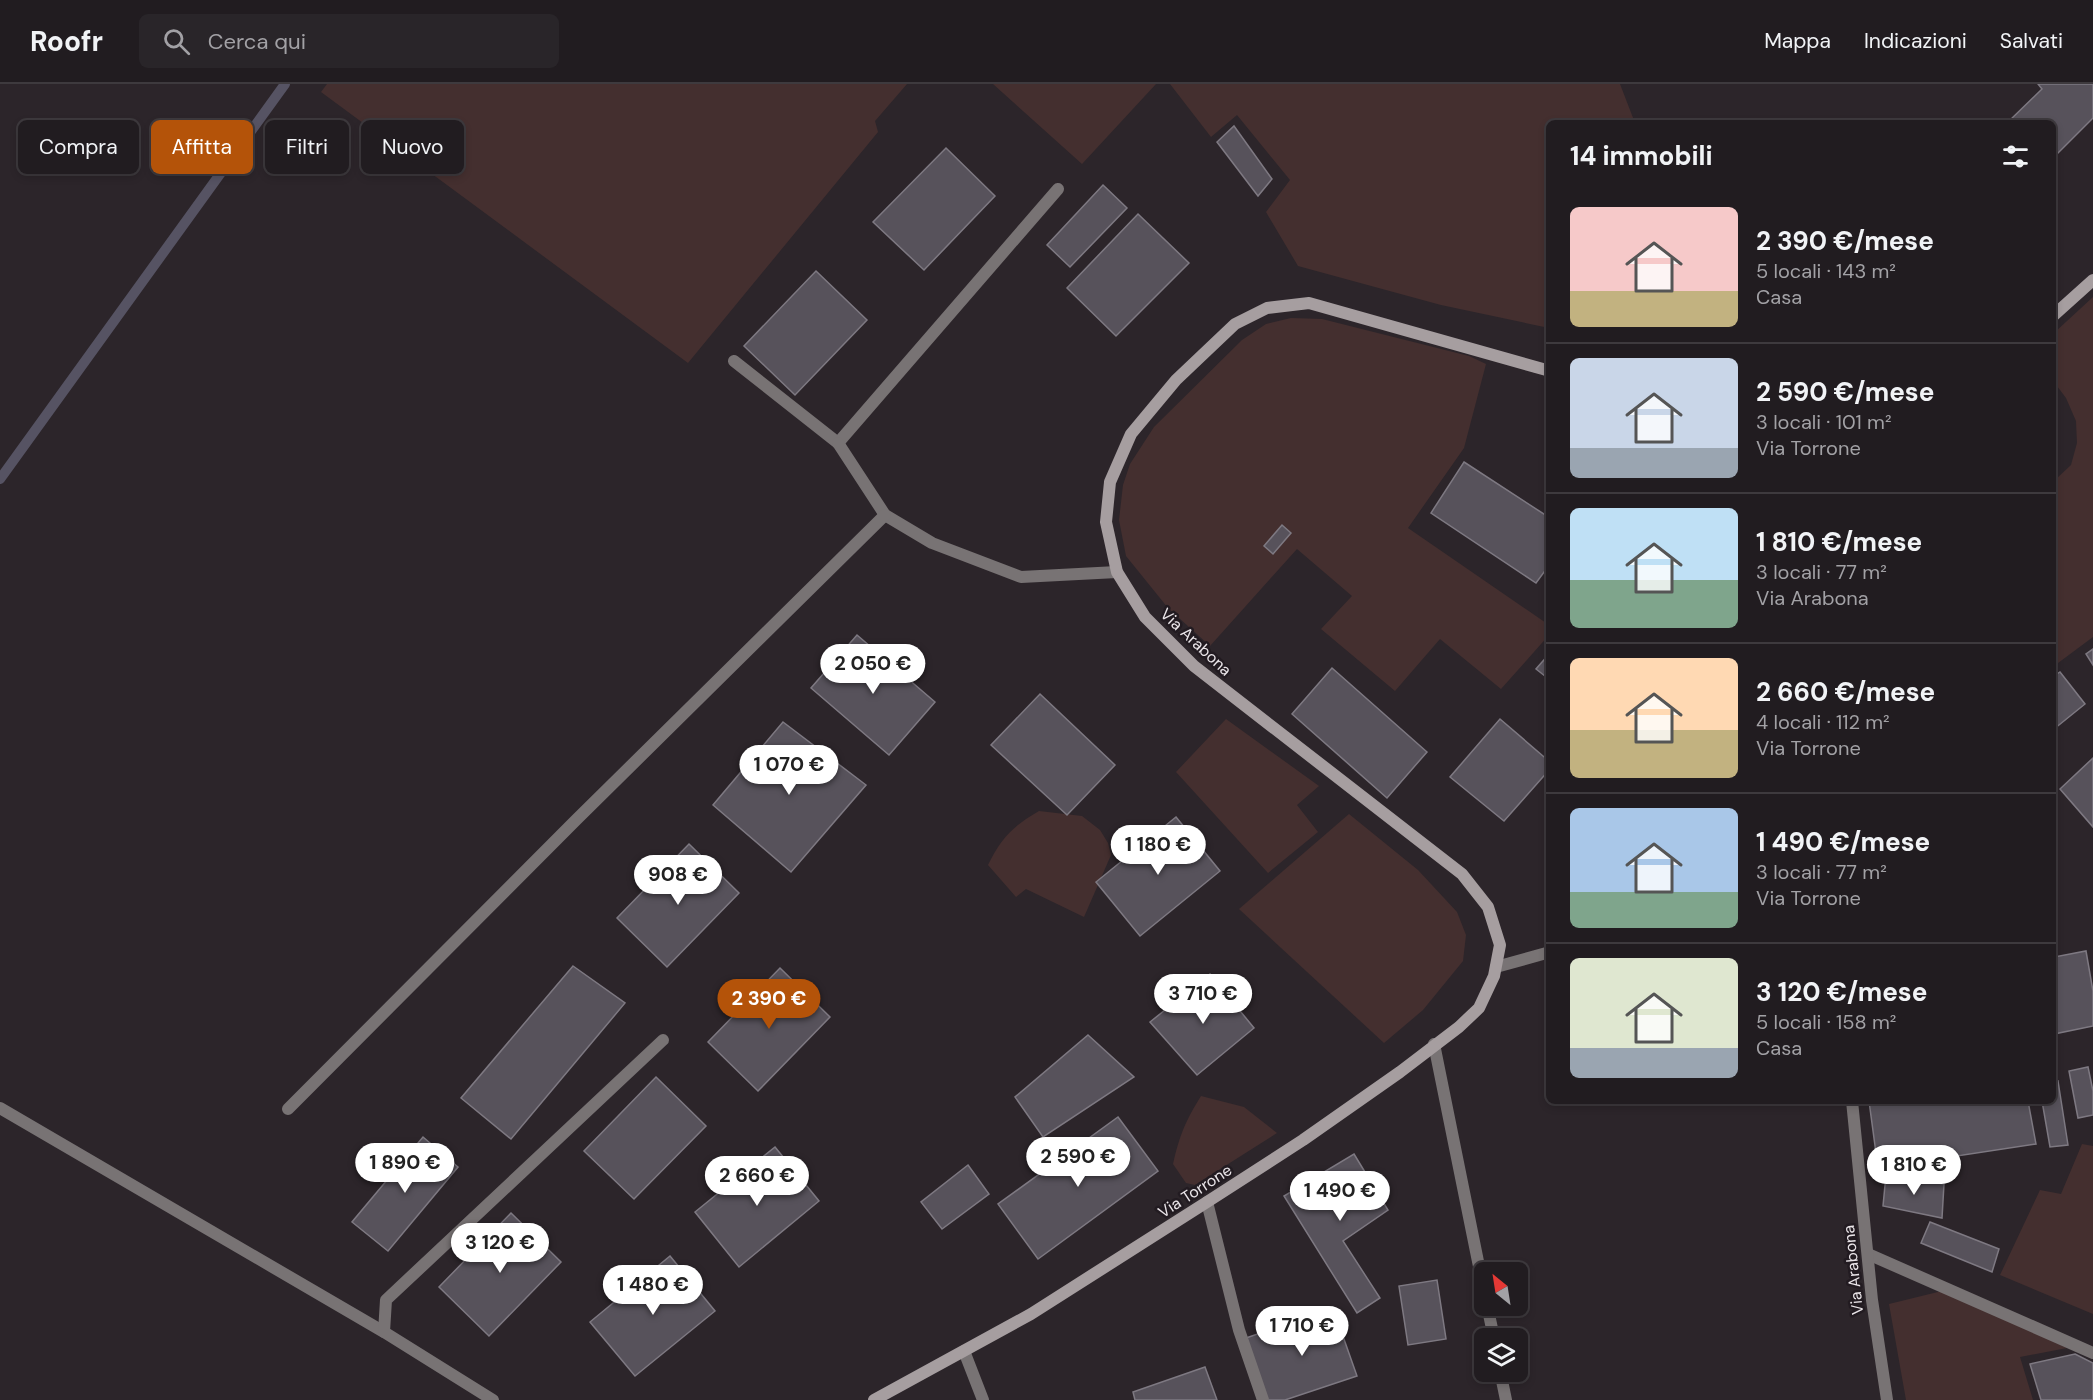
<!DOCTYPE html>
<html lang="it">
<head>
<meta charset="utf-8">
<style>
	:root { --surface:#211c20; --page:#292529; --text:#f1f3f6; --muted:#a2a1a5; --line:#3e3a3e; --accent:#b45309 }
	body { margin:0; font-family:"DM Sans",sans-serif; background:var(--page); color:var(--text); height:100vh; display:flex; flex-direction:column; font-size:22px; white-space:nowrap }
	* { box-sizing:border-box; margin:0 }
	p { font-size:20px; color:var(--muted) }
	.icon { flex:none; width:33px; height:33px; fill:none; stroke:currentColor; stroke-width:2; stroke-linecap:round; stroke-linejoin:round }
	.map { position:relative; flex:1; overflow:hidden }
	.sheet { position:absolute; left:1546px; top:36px; width:510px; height:984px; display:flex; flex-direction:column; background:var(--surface); border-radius:9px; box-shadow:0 3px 9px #0003,0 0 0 2px var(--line) }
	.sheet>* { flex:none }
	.top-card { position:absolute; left:18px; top:36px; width:570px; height:54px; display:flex; gap:12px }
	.needle { width:39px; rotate:330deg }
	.fabs { position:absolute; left:1474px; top:1178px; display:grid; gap:12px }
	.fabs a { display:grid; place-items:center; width:54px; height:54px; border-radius:9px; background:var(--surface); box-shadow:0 3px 9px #0003,0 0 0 2px var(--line); font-size:30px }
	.price { position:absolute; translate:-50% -51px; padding:0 14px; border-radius:21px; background:#fff; color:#222; font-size:20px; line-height:39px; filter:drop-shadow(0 2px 3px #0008) }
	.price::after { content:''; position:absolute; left:50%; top:36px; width:18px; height:14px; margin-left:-9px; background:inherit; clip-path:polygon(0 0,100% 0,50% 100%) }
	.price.selected { background:var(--accent); color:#fff }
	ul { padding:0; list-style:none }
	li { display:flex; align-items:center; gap:18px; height:150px; padding:0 24px }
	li+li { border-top:2px solid var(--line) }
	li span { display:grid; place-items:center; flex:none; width:168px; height:120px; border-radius:9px; color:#555 }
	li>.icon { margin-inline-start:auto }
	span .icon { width:72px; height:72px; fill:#fffc; stroke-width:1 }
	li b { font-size:26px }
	h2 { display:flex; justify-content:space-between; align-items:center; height:72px; padding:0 24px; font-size:26px }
	.tag { padding:0 21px; border-radius:9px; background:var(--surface); box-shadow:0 3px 9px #0003,0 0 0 2px var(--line); font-size:21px; line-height:54px }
	.tag.selected { background:var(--accent); color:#fff }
	header { display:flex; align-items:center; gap:36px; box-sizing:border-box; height:84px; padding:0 30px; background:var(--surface); border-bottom:2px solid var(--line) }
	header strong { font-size:28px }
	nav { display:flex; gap:33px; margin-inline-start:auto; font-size:21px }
	.search { width:420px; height:54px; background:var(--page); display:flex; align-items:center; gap:15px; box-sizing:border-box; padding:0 21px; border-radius:9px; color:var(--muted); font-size:22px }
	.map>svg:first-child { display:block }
</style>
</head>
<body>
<header>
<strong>Roofr</strong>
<div class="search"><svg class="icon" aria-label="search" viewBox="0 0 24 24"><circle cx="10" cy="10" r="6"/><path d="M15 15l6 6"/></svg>Cerca qui</div>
<nav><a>Mappa</a><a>Indicazioni</a><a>Salvati</a></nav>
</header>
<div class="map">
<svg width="2093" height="1316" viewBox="0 0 2093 1316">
	<rect width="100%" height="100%" fill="#2c252a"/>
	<!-- green -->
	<g fill="#442f2f">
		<polygon points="327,0 907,0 875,37 878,48 688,279 321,8"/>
		<polygon points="993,0 1156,0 1082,80"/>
		<polygon points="1170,0 1620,0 1635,39 1550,39 1549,244 1441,221 1298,182 1266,128 1290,96 1237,31 1211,53"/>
		<polygon points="2093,213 2093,553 2054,582 2054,397 2071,381 2077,359 2076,337 2066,314 2054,298 2054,249"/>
		<polygon points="1291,234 1322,235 1469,272 1486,280 1464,364 1408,444 1549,541 1549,551 1501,605 1440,555 1395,607 1321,545 1352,512 1297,465 1210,562 1168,524 1126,472 1119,436 1123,401 1130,380 1154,343 1242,256 1266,240"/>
		<polygon points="1226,635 1319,702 1297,721 1318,748 1268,789 1176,688"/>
		<path d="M 1039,727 L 1082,732 L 1100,746 L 1108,759 L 1111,771 L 1084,833 L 1026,805 L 1016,813 L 988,781 C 1001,754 1013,742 1039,727 Z"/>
		<polygon points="1349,730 1418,786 1457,828 1466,851 1463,877 1423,926 1384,959 1239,825"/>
		<path d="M 1201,1012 L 1244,1023 L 1277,1049 L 1195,1101 L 1186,1099 L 1173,1080 C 1179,1052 1186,1036 1201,1012 Z"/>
		<polygon points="2082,1060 2093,1062 2093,1230 2000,1191 2040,1106 2061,1110"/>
		<polygon points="1946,1206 2067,1264 2020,1273 2033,1316 1906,1316 1889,1220"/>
	</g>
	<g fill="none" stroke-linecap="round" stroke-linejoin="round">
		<!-- stream -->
		<polyline stroke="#565363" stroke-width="10" points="0,395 285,0"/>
	</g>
	<!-- building -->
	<g fill="#57525b" stroke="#7e7982" stroke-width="1.5">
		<polygon points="2038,0 2093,0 2093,34 2054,73 2054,39 2007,39 2042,5"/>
		<polygon points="1234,42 1272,95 1258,112 1217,58"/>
		<polygon points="946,64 995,112 924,186 873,138"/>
		<polygon points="1103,101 1127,124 1070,183 1047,161"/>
		<polygon points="1138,130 1189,179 1116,252 1067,204"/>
		<polygon points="816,187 867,236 795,311 744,262"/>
		<polygon points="1464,378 1550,434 1550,480 1536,499 1431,429"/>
		<polygon points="1282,441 1291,449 1273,470 1264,462"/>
		<polygon points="857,551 935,618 889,671 811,604"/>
		<polygon points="2093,565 2093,581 2086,570"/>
		<polygon points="1550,569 1550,596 1536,585"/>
		<polygon points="1332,584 1427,668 1387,714 1292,630"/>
		<polygon points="2060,588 2085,620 2054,645 2054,592"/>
		<polygon points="1040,610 1115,681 1067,731 991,661"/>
		<polygon points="1500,635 1550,678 1550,685 1504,737 1450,693"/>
		<polygon points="783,638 866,701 791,788 713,721"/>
		<polygon points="2093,674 2093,743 2060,705"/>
		<polygon points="1176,733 1220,787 1140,852 1096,798"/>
		<polygon points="689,760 739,809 667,883 617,834"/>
		<polygon points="2086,867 2093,907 2093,942 2054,950 2054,873"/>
		<polygon points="573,882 625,919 511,1055 461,1014"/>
		<polygon points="780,884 830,933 758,1007 708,958"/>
		<polygon points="1210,890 1254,944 1197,991 1150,938"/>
		<polygon points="1088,951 1134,993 1043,1053 1015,1013"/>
		<polygon points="2088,983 2093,1007 2093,1031 2078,1034 2069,987"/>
		<polygon points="656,993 706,1042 634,1115 584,1067"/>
		<polygon points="2058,997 2068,1061 2050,1063 2042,1017 2054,1017 2054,998"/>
		<polygon points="1869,1017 2028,1017 2036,1060 1878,1084"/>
		<polygon points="1118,1033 1158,1087 1038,1175 998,1120"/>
		<polygon points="423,1053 458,1083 388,1167 352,1138"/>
		<polygon points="775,1063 819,1117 739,1183 695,1128"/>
		<polygon points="1354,1070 1388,1126 1343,1157 1380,1214 1357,1229 1284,1112"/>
		<polygon points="968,1081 989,1110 942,1145 921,1118"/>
		<polygon points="1886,1091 1944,1100 1942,1134 1883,1122"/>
		<polygon points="511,1129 561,1178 489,1252 439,1203"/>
		<polygon points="1930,1138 1999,1165 1992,1188 1921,1159"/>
		<polygon points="670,1172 715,1227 635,1292 590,1238"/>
		<polygon points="1437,1196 1446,1255 1408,1261 1399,1202"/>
		<polygon points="1333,1224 1357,1292 1285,1316 1267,1316 1246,1254"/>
		<polygon points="2075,1270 2093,1279 2093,1316 2041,1316 2030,1280"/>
		<polygon points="1205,1283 1217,1316 1135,1316 1133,1308"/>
	</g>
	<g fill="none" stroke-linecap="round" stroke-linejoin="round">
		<!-- lane -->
		<g stroke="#787374" stroke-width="12">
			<polyline points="734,277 838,359 1058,105"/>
			<polyline points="1434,960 1485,1212"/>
			<polyline points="0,1024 384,1248"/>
			<polyline points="1207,1118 1239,1246 1263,1316"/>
			<polyline points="1868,1170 2093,1269"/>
			<polyline points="1487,1221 1494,1254"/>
			<polyline points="1500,1287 1506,1316"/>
		</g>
		<!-- street -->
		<g stroke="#787374" stroke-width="12">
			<polyline points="838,359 885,431 932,459 1021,493 1117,488"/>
			<polyline points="1496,883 1550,868"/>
			<polyline points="1852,1017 1872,1216 1887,1316"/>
			<polyline points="288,1025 576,736 885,431"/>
			<polyline points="964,1267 983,1316"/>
			<polyline points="493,1316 384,1248 386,1216 663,956"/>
		</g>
		<!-- secondary -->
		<g stroke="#a69ea0" stroke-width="12">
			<polyline points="2054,231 2093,196"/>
			<polyline points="874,1316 1031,1230 1207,1118 1303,1056 1400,988 1459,943 1479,924 1494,892 1500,861 1488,823 1462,790 1194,582 1145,533 1117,488 1106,438 1110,398 1131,350 1176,296 1235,240 1267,224 1309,219 1550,287"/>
		</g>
	</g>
	<g text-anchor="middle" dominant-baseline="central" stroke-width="5" stroke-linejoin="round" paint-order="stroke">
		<!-- street labels -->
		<g font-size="16" fill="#eae5e9" stroke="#221b21">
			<text transform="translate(1196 558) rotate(43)">Via Arabona</text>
			<text transform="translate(1195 1107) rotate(-33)">Via Torrone</text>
			<text transform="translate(1853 1186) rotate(-96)">Via Arabona</text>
		</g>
	</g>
</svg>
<div class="fabs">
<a><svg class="needle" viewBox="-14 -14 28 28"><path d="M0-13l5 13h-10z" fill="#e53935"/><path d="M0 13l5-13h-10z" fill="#a2a1a5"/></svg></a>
<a><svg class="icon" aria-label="layers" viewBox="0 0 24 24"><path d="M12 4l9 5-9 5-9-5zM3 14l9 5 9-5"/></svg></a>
</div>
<b class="price" style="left:873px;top:611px">2 050 €</b>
<b class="price" style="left:789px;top:712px">1 070 €</b>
<b class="price" style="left:1158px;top:792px">1 180 €</b>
<b class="price" style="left:678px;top:822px">908 €</b>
<b class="price" style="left:1203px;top:941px">3 710 €</b>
<b class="price selected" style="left:769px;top:946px">2 390 €</b>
<b class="price" style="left:1078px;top:1104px">2 590 €</b>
<b class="price" style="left:405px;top:1110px">1 890 €</b>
<b class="price" style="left:1914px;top:1112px">1 810 €</b>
<b class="price" style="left:757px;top:1123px">2 660 €</b>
<b class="price" style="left:1340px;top:1138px">1 490 €</b>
<b class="price" style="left:500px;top:1190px">3 120 €</b>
<b class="price" style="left:653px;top:1232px">1 480 €</b>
<b class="price" style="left:1302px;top:1273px">1 710 €</b>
<div class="top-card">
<a class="tag">Compra</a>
<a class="tag selected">Affitta</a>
<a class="tag">Filtri</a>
<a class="tag">Nuovo</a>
</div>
<section class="sheet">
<h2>14 immobili<svg class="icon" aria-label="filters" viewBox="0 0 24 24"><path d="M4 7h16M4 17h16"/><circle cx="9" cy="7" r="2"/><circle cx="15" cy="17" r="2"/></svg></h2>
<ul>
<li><span style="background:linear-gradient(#f6c9c9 70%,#c2b280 0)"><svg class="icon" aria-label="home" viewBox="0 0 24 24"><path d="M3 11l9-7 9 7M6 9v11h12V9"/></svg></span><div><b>2 390 €/mese</b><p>5 locali · 143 m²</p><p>Casa</p></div></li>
<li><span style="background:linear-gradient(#c9d6e8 75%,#9aa5b1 0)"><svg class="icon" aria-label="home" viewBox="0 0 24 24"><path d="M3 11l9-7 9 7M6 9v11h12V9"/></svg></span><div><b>2 590 €/mese</b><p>3 locali · 101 m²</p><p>Via Torrone</p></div></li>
<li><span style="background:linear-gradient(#bfe0f5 60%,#7fa58c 0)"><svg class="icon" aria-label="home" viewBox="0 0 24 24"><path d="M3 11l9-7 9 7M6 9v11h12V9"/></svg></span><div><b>1 810 €/mese</b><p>3 locali · 77 m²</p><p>Via Arabona</p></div></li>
<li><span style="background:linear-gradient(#ffd9b3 60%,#c2b280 0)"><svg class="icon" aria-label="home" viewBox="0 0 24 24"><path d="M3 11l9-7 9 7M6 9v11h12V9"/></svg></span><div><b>2 660 €/mese</b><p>4 locali · 112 m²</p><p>Via Torrone</p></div></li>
<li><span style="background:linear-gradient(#a9c7e8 70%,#7fa58c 0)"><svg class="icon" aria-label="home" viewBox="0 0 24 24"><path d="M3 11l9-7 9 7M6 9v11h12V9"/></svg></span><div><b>1 490 €/mese</b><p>3 locali · 77 m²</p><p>Via Torrone</p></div></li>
<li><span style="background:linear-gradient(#dfe7d0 75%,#9aa5b1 0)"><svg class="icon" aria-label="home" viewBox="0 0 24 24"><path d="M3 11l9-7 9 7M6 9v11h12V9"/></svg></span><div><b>3 120 €/mese</b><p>5 locali · 158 m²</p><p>Casa</p></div></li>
</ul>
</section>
</div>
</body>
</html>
